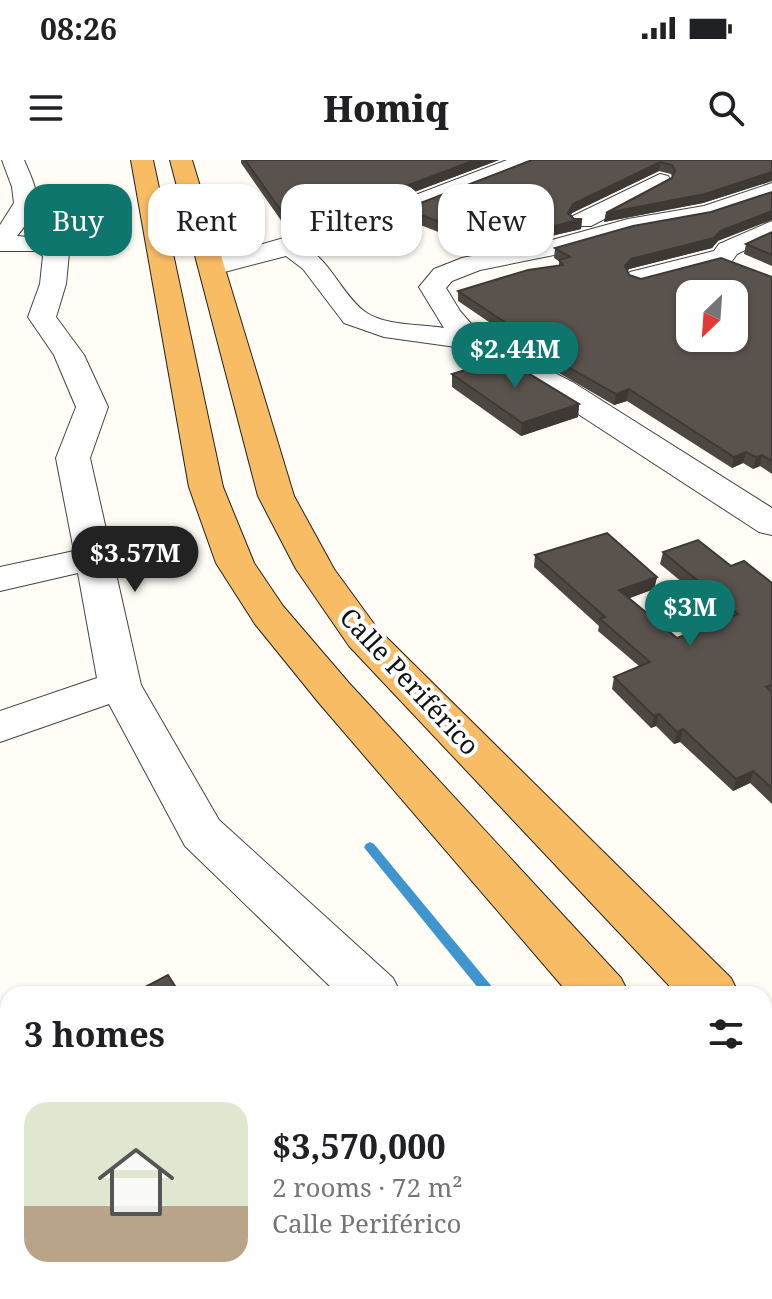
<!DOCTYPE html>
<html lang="en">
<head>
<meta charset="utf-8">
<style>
	:root { --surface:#fff; --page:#f6f6f6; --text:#202124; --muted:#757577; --accent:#0f766e }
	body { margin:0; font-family:"Noto Serif",serif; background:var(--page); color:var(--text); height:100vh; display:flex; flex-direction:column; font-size:30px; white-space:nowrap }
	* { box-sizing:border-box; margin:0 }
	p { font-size:26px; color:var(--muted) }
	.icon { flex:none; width:44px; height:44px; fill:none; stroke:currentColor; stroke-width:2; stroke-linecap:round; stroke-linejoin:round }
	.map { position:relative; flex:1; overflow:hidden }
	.drawer { position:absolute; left:0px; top:826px; width:772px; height:314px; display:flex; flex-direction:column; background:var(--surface); border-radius:24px 24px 0 0; box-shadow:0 2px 6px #0004 }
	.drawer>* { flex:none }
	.top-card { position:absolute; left:24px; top:24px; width:724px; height:72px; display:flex; gap:16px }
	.needle { width:52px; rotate:205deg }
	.tools { position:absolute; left:676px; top:120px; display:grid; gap:16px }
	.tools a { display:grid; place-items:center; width:72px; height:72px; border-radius:16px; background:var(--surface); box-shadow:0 2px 6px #0004; font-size:40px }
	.price { position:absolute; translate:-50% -68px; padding:0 18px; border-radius:28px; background:var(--accent); color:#fff; font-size:26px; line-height:52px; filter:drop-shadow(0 2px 4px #0008) }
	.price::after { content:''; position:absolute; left:50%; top:48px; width:24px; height:18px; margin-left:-12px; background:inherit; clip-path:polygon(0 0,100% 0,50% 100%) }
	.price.on { background:#222; color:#fff }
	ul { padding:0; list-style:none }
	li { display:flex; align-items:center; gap:24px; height:200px; padding:0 24px }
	li span { display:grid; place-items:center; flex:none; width:224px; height:160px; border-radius:24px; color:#555 }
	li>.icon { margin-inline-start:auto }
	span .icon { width:96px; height:96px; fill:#fffc; stroke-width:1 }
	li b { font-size:34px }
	h2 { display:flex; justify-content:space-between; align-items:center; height:96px; padding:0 24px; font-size:34px }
	.pill { padding:0 28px; border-radius:24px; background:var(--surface); box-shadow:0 2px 6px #0004; font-size:28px; line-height:72px }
	.pill.on { background:var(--accent); color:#fff }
	.status { display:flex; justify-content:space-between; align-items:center; height:56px; padding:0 40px; background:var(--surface); direction:ltr }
	.status svg { height:22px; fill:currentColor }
	header { display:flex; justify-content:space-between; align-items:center; height:104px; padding:0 24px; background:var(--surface); font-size:36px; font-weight:800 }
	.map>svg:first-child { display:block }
</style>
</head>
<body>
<div class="status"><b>08:26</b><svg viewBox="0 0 49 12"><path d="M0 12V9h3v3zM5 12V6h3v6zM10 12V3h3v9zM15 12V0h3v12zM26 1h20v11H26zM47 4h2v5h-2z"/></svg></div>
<header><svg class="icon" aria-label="menu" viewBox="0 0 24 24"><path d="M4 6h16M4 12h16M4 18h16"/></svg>Homiq<svg class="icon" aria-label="search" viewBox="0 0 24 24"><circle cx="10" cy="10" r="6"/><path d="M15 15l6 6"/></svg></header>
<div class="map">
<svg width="772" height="1139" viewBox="0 0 772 1139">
	<rect width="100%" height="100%" fill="#fffdf5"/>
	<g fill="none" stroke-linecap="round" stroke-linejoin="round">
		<!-- stream -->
		<g fill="#3f96cf" fill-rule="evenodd">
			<polygon points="370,682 374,684 498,834 483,834 366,690 364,687 366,684"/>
			<polygon points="731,1132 749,1132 752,1139 734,1139"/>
		</g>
		<!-- minor casing -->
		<g stroke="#444" stroke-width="2">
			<g id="minor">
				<path d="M 2,0 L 24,0 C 40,36 43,44 17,76 L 49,79 L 69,93 L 66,124 L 56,157 L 84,195 L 108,247 L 90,298 L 141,525 L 219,660 L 393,818 L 401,834 L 338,834 L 185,686 L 109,544 L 0,582 L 0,551 L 97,518 L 78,413 L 0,431 L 0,407 L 74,391 L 56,298 L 76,247 L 54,195 L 28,157 L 40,124 L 43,96 L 35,91 L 0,91 L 0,65 L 14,43 L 12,27 Z"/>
				<path d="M 507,0 L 537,0 L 534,5 L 419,51 L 309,89 C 332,105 343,135 364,151 C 383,166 420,164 444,168 L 419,127 L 434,109 L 462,98 L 552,80 L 628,59 L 704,46 L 772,23 L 772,38 L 709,59 L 631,73 L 554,95 L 480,110 L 452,121 L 446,128 L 460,151 L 480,174 L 574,223 L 772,348 L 772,375 L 759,372 L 552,237 L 483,196 L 463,188 L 384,177 L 344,163 L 303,109 L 286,96 L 213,115 L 204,113 L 200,107 L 204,101 L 363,55 Z"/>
				<polygon points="660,14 668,16 671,21 668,26 591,66 573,66 570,61 573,56"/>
				<polygon points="772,61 772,77 737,94 732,101 639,126 630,124 626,118 630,112 714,91 719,84"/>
				<polygon points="36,1132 103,1132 100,1139 33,1139"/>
				<polygon points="653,1132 721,1132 724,1139 656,1139"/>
			</g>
		</g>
		<!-- trunk casing -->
		<g stroke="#222" stroke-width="2">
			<g id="trunk">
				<polygon points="131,0 153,0 223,327 254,403 283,446 349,523 621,818 629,834 569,834 319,543 255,464 216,403 189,327"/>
				<polygon points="170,0 192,0 294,336 334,409 377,468 731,818 739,834 677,834 349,486 296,409 258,336"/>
				<polygon points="764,861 772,864 772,919 764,916"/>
				<polygon points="764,985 772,988 772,1053 764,1050"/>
			</g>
		</g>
		<!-- minor -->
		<use href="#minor" fill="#fff" fill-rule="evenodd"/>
		<!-- trunk -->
		<use href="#trunk" fill="#f7bc64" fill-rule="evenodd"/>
	</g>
	<!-- wall -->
	<g fill="#4d4742">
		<polygon points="241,0 499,0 377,46 287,69 241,3"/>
		<polygon points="532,0 772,0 772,21 703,43 604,62 606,53 672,17 671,14 659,11 572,53 571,55 574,59 582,59 581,69 534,80 510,49 493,58 441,73 405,59 405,49"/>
		<polygon points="711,52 718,81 712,88 629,109 627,112 629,115 641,119 772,117 772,314 760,306 753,309 743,303 732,308 627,241 614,245 535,199 536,194 458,141 458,131 559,106 559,101 554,98 555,88"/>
		<polygon points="772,72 772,106 744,94 746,84"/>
		<polygon points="452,214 579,244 578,257 521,276 452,227"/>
		<polygon points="663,392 731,406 772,423 772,644 750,623 733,631 680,582 674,584 656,566 651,568 612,529 614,517 639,506 598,471 599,466 534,407 535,395 657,417 654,429 629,438 677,478 726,458 660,404"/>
	</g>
	<!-- shaded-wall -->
	<g fill="#3f3936">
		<polygon points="475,0 499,0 377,46 287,69 287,59"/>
		<polygon points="660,2 659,11 572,53 567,63 568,53 573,44"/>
		<polygon points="772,12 772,21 703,43 604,62 606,53"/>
		<polygon points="510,40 510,49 493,58 441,73 442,63"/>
		<polygon points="772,51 772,60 718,81 712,88 629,109 624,116 625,106 631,99"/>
		<polygon points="582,59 581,69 534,80 535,71"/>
		<polygon points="629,229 627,241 614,245 616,234"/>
		<polygon points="579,244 578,257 521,276 522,263"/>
		<polygon points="746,292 743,303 732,308 734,297"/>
		<polygon points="762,295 760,306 753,309 756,297"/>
		<polygon points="657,417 654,429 617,443 619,430"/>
		<polygon points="659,554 656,566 651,568 654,556"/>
		<polygon points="683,569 680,582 674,584 677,572"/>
		<polygon points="753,611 750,623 733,631 736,619"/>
		<polygon points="8,1016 8,1032 0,1038 0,1022"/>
	</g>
	<!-- building -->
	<g fill="#5a524d" stroke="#3f3936" stroke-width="2" fill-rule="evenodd">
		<polygon points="245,0 475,0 377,37 287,59"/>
		<polygon points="532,0 772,0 772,12 705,34 606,53 672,18 675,10 672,5 660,2 573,44 568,53 574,59 582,59 535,71 510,40 493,49 442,63 405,49"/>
		<path d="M 772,32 L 772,51 L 720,71 L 714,78 L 631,99 L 625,106 L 629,115 L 641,119 L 721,98 L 772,117 L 772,301 L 762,295 L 756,297 L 746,292 L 734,297 L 629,229 L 616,234 L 536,189 L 542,187 L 458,131 L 528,110 L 563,105 L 559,100 L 570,97 L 555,88 L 633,66 L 711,52 ZM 690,134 L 734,134 L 734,178 L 690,178 Z"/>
		<polygon points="772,72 772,95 746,84"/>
		<polygon points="503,198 579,244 522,263 452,214"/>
		<polygon points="607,373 657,417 619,430 677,478 738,454 663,392 698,380 731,406 744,401 772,423 772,525 766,527 772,532 772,628 753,611 736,619 683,569 677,572 659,554 654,556 614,517 650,502 600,459 605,457 535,395"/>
		<polygon points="168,815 180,834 132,834"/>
		<polygon points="8,947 8,1016 0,1022 0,952"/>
	</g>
	<g text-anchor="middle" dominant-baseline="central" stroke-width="8" stroke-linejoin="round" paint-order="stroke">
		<!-- street labels -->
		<g font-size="26" fill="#111" stroke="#fff">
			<text transform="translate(410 521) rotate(47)">Calle Periférico</text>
		</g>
	</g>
</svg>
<div class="tools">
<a><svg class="needle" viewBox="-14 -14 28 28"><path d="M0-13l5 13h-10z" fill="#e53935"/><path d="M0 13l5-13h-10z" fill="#757577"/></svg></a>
</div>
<b class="price" style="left:515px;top:230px">$2.44M</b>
<b class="price on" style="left:135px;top:434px">$3.57M</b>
<b class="price" style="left:690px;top:488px">$3M</b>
<div class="top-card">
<a class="pill on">Buy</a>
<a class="pill">Rent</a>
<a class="pill">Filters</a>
<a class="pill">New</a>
</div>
<section class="drawer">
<h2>3 homes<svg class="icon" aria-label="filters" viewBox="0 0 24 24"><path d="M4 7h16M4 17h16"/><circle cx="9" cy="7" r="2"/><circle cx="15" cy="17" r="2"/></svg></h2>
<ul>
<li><span style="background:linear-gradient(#dfe7d0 65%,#b9a48a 0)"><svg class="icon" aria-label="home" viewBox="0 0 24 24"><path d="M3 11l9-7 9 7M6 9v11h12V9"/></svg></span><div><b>$3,570,000</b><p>2 rooms · 72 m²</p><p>Calle Periférico</p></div></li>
</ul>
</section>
</div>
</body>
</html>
